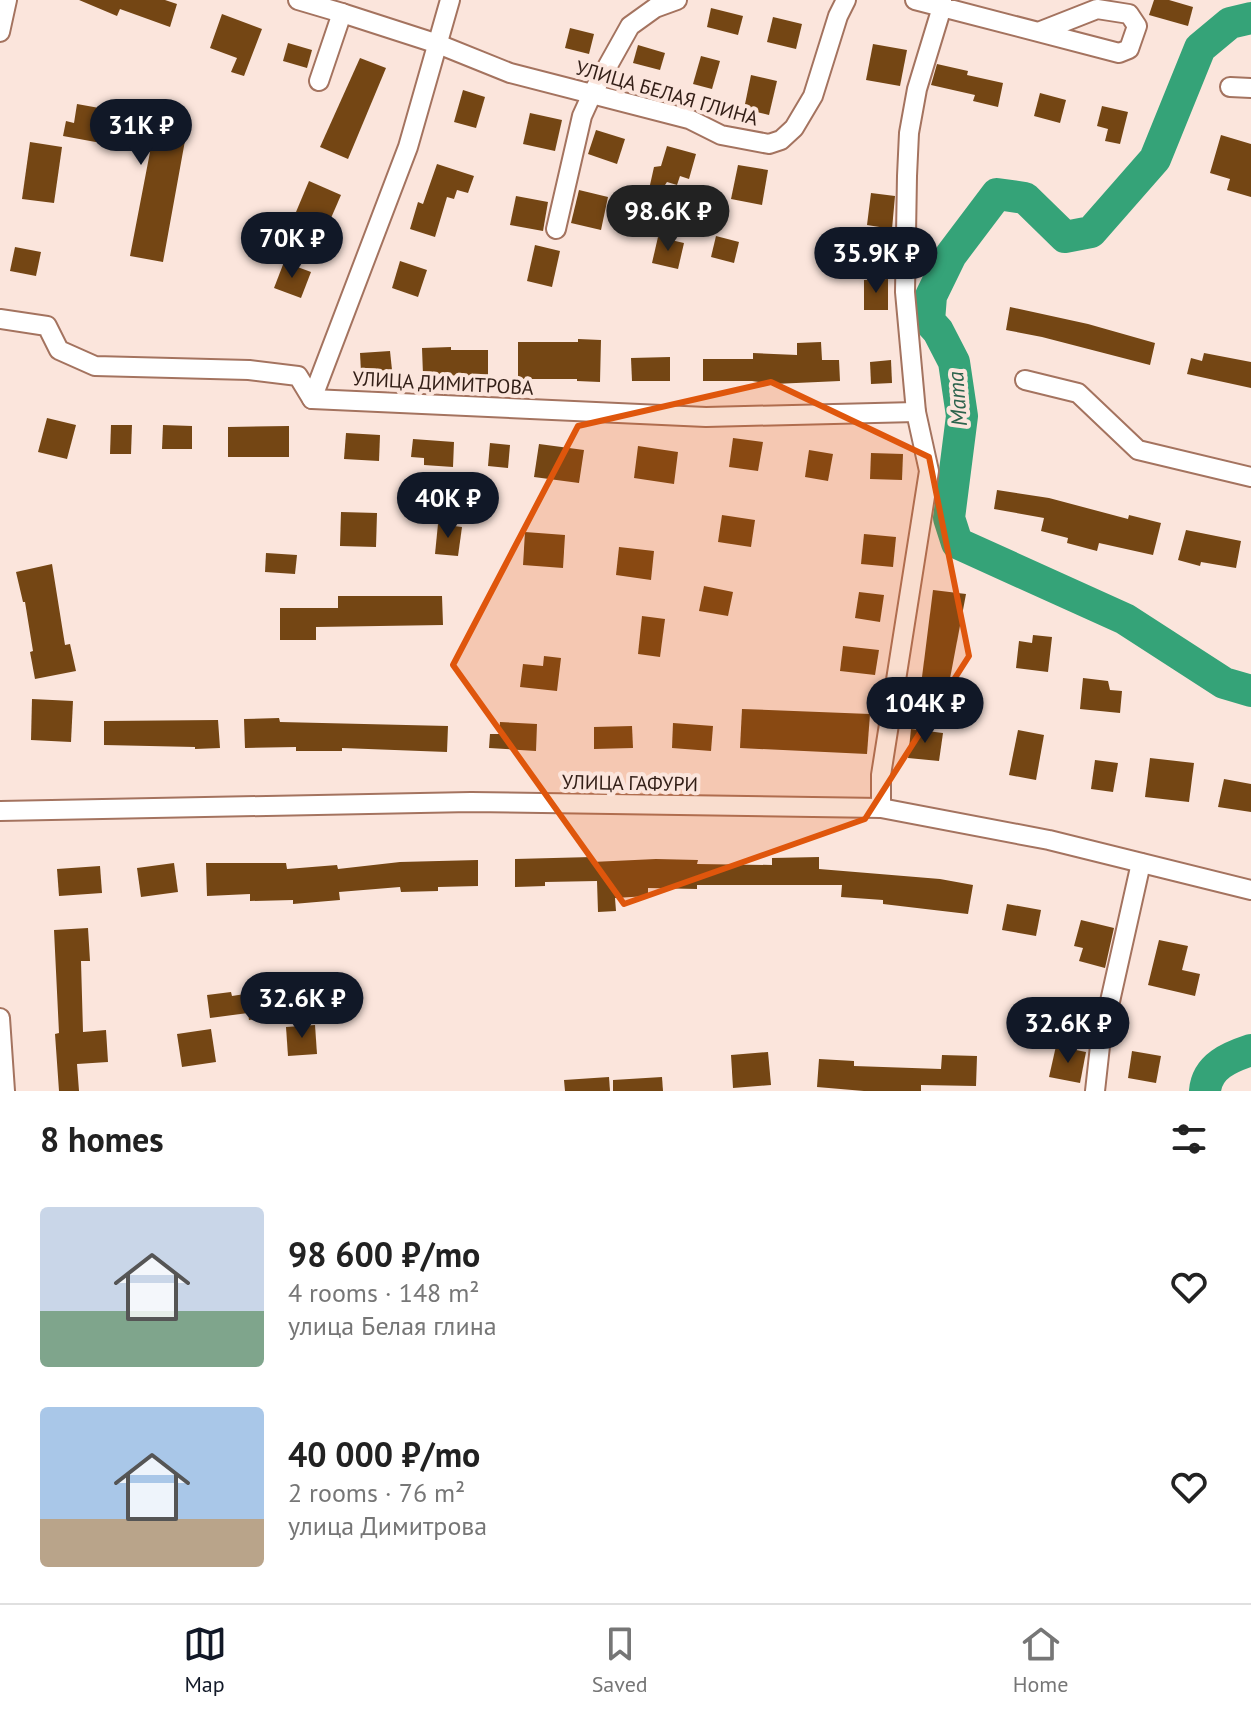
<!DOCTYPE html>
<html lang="en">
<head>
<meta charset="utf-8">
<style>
	:root { --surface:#fff; --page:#f2f2f2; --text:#222; --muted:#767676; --line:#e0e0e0; --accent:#111827 }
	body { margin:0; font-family:"PT Sans",sans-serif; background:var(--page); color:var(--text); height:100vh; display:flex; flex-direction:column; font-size:30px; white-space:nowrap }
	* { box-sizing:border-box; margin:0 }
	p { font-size:26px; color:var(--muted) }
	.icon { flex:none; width:44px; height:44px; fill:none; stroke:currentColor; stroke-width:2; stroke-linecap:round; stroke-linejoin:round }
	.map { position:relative; height:1091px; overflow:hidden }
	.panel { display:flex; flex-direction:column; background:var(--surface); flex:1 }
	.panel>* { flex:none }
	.price { position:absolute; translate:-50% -68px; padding:0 18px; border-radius:28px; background:var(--accent); color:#fff; font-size:26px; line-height:52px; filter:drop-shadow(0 2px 4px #0008) }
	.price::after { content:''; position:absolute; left:50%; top:48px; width:24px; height:18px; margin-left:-12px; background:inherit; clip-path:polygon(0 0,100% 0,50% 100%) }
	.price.on { background:#222; color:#fff }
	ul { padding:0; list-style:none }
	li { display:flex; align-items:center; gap:24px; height:200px; padding:0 40px }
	li span { display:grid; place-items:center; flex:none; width:224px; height:160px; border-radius:8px; color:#555 }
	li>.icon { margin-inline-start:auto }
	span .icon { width:96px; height:96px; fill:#fffc; stroke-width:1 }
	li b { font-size:34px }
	h2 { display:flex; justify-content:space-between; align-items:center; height:96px; padding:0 40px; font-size:34px }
	.tabs { display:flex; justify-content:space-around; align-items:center; height:112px; border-top:2px solid var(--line); background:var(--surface); font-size:22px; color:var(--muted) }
	.tabs a { display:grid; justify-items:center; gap:4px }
	.tabs .on { color:var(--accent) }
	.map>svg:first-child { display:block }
</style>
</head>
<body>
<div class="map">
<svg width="1251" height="1091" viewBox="0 0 1251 1091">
	<rect width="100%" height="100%" fill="#fbe5dc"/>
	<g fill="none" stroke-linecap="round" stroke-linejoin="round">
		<!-- river -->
		<g stroke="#35a378" stroke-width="32">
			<polyline points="1251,18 1230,23 1200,48 1155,159 1091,232 1065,237 1025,198 997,194 951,255 931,296 929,321 938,331 954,362 962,416 949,518 957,543 1125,619 1224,683 1251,691"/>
			<path d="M 1205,1091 C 1207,1066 1230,1057 1251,1050"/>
		</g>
	</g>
	<!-- building -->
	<g fill="#744614">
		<polygon points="79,0 165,0 177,4 170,27 120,9 117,16"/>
		<polygon points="1154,0 1169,0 1193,7 1188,26 1149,15"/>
		<polygon points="711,8 743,16 738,35 707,27"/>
		<polygon points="222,14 262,29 244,76 231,72 237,58 210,48"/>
		<polygon points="773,17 802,24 796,49 767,42"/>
		<polygon points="570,28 594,34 589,54 565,48"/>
		<polygon points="288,43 312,50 307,68 283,61"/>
		<polygon points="873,44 907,50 900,86 866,80"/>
		<polygon points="638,45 665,53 660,70 633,63"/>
		<polygon points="701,56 720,61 712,89 693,84"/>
		<polygon points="360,58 386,68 348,159 320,147"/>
		<polygon points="937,64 968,71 967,75 1003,83 998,107 973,101 975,95 931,85"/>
		<polygon points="751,75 777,81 769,115 744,109"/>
		<polygon points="463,90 485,97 476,128 454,122"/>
		<polygon points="1040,93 1066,100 1060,123 1034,116"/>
		<polygon points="77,104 188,124 163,262 130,256 150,152 63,136 66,121 74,123"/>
		<polygon points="1102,106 1128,112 1120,144 1105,141 1108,129 1097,126"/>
		<polygon points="530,113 562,120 555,151 523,144"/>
		<polygon points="596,130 625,139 617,164 588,154"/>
		<polygon points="1221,135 1251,144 1251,197 1227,190 1230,179 1210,173"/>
		<polygon points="30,142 62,147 54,203 22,199"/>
		<polygon points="667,146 696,154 689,179 680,176 677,185 667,182 663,188 650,185 654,167 661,166"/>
		<polygon points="437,164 474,176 468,193 457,190 454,199 447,197 435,237 410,229 418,202 423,204"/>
		<polygon points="738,165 768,170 762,205 731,199"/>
		<polygon points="309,181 341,195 328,225 296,212"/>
		<polygon points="579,190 608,197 601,230 571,223"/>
		<polygon points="871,193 895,196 892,229 867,225"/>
		<polygon points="516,196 548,202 543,231 510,225"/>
		<polygon points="716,236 739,242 734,263 711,257"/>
		<polygon points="658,237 684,243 678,269 652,263"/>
		<polygon points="535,245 560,251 552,287 527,281"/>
		<polygon points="15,247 41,252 36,276 10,271"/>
		<polygon points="400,261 427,270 418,297 392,288"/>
		<polygon points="284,262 311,272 301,298 274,288"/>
		<polygon points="888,279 888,310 864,310 864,280"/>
		<polygon points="1010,307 1088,324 1155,343 1150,365 1042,337 1006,330"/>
		<polygon points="578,339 601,340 600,382 577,381 577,379 518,379 518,342 578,342"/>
		<polygon points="821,342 822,360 839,360 840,381 774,384 752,381 703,381 703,359 753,359 753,353 797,355 797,343"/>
		<polygon points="451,347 451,350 488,350 488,376 423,375 422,348"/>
		<polygon points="390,351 392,370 361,372 360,353"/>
		<polygon points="1204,353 1251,362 1251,388 1187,374 1191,358 1202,361"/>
		<polygon points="670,357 670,381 632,381 631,358"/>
		<polygon points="891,360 892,383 871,384 870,362"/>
		<polygon points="47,418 76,425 67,459 38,452"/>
		<polygon points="111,425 132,425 131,454 110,454"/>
		<polygon points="163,425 192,426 192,449 162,449"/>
		<polygon points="289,426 289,457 228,457 228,427"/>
		<polygon points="346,433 380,435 379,461 344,459"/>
		<polygon points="733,438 763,442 758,471 729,467"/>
		<polygon points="413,439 454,442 453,467 424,465 424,458 411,457"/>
		<polygon points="490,443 510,445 508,468 488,466"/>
		<polygon points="539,444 584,450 579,483 534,477"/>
		<polygon points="638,446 678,452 674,484 634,478"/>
		<polygon points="809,450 833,454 828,481 805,477"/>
		<polygon points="871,453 903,454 902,480 870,479"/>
		<polygon points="997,490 1049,498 1128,519 1129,515 1161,523 1153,555 1099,543 1097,551 1067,543 1068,538 1041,531 1044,518 994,509"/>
		<polygon points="341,512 377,513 376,547 340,546"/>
		<polygon points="722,515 755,520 751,547 718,542"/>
		<polygon points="438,524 462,527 458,556 435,554"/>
		<polygon points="1186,530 1241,541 1236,568 1201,562 1200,566 1178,560"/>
		<polygon points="525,532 565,535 563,568 523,565"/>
		<polygon points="864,534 896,537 893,567 861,564"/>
		<polygon points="619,547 654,551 651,580 616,575"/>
		<polygon points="266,553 297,555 295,574 265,572"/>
		<polygon points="52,564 65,645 70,644 76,671 35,679 30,652 33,651 25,602 23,602 16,572"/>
		<polygon points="704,586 733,592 728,616 699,611"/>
		<polygon points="933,590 966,594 948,689 921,685"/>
		<polygon points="859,592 884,595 880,622 855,618"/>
		<polygon points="338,596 442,596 443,625 316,627 316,640 280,640 280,608 338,608"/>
		<polygon points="642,616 665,619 660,657 638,654"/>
		<polygon points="1033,635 1052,637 1048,672 1016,668 1019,641 1032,643"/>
		<polygon points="843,646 879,650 875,675 840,671"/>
		<polygon points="544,656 561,658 557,691 520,687 523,664 543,666"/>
		<polygon points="1083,678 1108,681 1110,690 1122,691 1120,713 1080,709"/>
		<polygon points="32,699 73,701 71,742 31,740"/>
		<polygon points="742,709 870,714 867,754 740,748"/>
		<polygon points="279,718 280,722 448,726 447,752 342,748 342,751 296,751 296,747 245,748 244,719"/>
		<polygon points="218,720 220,748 195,749 195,747 104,745 104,721"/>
		<polygon points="500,722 537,724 536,751 489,748 490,734 499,734"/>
		<polygon points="673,723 713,726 711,751 672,748"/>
		<polygon points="632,726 633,748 594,749 594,727"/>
		<polygon points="911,729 943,733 939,761 908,758"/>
		<polygon points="1018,730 1044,735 1036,780 1009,775"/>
		<polygon points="1150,758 1194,763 1189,802 1145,797"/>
		<polygon points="1095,760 1118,763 1113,792 1091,789"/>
		<polygon points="1224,779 1251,784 1251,812 1218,807"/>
		<polygon points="592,857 592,862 656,859 698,860 697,864 772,865 772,858 819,857 819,869 940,879 973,885 968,914 883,904 883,900 841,897 842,885 697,885 697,889 648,888 648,896 615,898 616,911 598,912 597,881 545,882 545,886 515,887 515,859"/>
		<polygon points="478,860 478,886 438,887 438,891 401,892 400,887 339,892 340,900 293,904 293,900 250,901 250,894 207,896 206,863 286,863 287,869 337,865 338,869 400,862"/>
		<polygon points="174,863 178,892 141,897 137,868"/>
		<polygon points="100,866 102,893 59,896 57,869"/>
		<polygon points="1007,904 1041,910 1036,936 1002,930"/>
		<polygon points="1081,920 1114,928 1105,968 1079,961 1083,948 1074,946"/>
		<polygon points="88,928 90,961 81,961 83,1032 106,1030 108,1062 77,1064 79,1091 59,1091 55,1034 59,1033 54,930"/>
		<polygon points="1159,940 1188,946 1182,970 1200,974 1195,996 1148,985"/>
		<polygon points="277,989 281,1015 249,1020 248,1013 210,1018 207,995 231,992 232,996"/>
		<polygon points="315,1025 317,1054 288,1056 286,1027"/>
		<polygon points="211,1029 216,1062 182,1067 177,1034"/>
		<polygon points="1056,1046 1086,1052 1080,1083 1049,1077"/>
		<polygon points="1132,1051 1161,1056 1156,1083 1128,1078"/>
		<polygon points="768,1052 771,1085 733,1088 731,1055"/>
		<polygon points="942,1055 977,1056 976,1086 921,1085 921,1091 864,1091 817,1087 819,1059 854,1061 854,1066 941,1069"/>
		<polygon points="609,1077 610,1091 565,1091 564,1080"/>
		<polygon points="662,1077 663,1091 613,1091 613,1080"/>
	</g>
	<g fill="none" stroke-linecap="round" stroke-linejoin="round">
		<!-- street casing -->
		<g stroke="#a4735f" stroke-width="22">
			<g id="street">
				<polyline points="298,0 342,13"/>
				<polyline points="942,0 942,7 1119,53 1129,49 1137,26 1129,14 1097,9 1041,31"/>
				<polyline points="0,32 7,0"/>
				<polyline points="319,81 342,13 438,44 510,73 689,119 721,135 769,144 781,140 794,128 813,96 838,16 846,0"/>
				<polyline points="1230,87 1251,88"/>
				<polyline points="556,229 582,116 592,94 630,26 655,8 677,0"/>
				<polyline points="0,319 47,326 59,350 95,366 249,370 298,376 312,399 706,417 916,412"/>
				<polyline points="1025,380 1078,393 1138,450 1251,477"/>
				<polyline points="312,399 408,147 450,0"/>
				<polyline points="881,808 881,775 929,471 916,412 905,292 907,176 909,133 917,89 942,7 915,0"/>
				<polyline points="0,811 471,802 881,808 1049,840 1251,890"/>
				<polyline points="0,1018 5,1091"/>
				<polyline points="1095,1091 1100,1046 1141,863"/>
			</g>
		</g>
		<!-- street -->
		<use href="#street" stroke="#fff" stroke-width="18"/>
	</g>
	<!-- marked area -->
	<path fill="#df560c" fill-opacity="0.2" stroke="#df560c" stroke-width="6" stroke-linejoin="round" d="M 771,382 L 929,457 L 969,656 L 865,819 L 624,904 L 453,665 L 578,426 Z"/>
	<g text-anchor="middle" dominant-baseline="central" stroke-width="8" stroke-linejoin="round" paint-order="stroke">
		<!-- street labels -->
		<g font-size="20" fill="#321e16" stroke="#fbe5dc">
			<text transform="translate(667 93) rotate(16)">УЛИЦА БЕЛАЯ ГЛИНА</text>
			<text transform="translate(443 383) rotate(3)">УЛИЦА ДИМИТРОВА</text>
			<text transform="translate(630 783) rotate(1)">УЛИЦА ГАФУРИ</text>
		</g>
		<!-- water labels -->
		<g font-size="22" font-style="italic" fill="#2c634c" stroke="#fbe5dc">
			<text transform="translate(957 399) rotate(-94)">Мата</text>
		</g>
	</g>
</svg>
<b class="price" style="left:141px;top:167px">31K ₽</b>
<b class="price on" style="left:668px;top:253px">98.6K ₽</b>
<b class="price" style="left:292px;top:280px">70K ₽</b>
<b class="price" style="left:876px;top:295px">35.9K ₽</b>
<b class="price" style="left:448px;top:540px">40K ₽</b>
<b class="price" style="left:925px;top:745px">104K ₽</b>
<b class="price" style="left:302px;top:1040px">32.6K ₽</b>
<b class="price" style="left:1068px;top:1065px">32.6K ₽</b>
</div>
<section class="panel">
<h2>8 homes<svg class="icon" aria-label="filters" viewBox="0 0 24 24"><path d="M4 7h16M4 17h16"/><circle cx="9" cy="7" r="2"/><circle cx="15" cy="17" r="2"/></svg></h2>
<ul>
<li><span style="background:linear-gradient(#c9d6e8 65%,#7fa58c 0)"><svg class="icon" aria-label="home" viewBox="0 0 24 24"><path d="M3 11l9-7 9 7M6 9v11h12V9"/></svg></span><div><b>98 600 ₽/mo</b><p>4 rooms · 148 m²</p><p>улица Белая глина</p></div><svg class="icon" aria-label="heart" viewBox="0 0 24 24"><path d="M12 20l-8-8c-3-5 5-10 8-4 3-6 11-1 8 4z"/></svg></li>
<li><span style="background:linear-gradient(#a9c7e8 70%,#b9a48a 0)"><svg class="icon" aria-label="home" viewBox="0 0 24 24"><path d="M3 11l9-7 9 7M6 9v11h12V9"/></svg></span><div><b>40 000 ₽/mo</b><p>2 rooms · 76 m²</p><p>улица Димитрова</p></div><svg class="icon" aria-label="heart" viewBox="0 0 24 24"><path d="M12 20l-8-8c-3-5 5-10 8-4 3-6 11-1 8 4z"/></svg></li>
</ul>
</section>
<nav class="tabs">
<a class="on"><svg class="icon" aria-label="map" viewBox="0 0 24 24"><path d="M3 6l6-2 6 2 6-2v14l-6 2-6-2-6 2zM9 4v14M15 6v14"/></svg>Map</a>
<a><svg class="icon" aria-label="saved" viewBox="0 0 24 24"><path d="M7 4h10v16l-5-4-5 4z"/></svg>Saved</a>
<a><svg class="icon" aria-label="home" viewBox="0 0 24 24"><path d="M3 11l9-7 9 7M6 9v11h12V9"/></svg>Home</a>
</nav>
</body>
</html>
